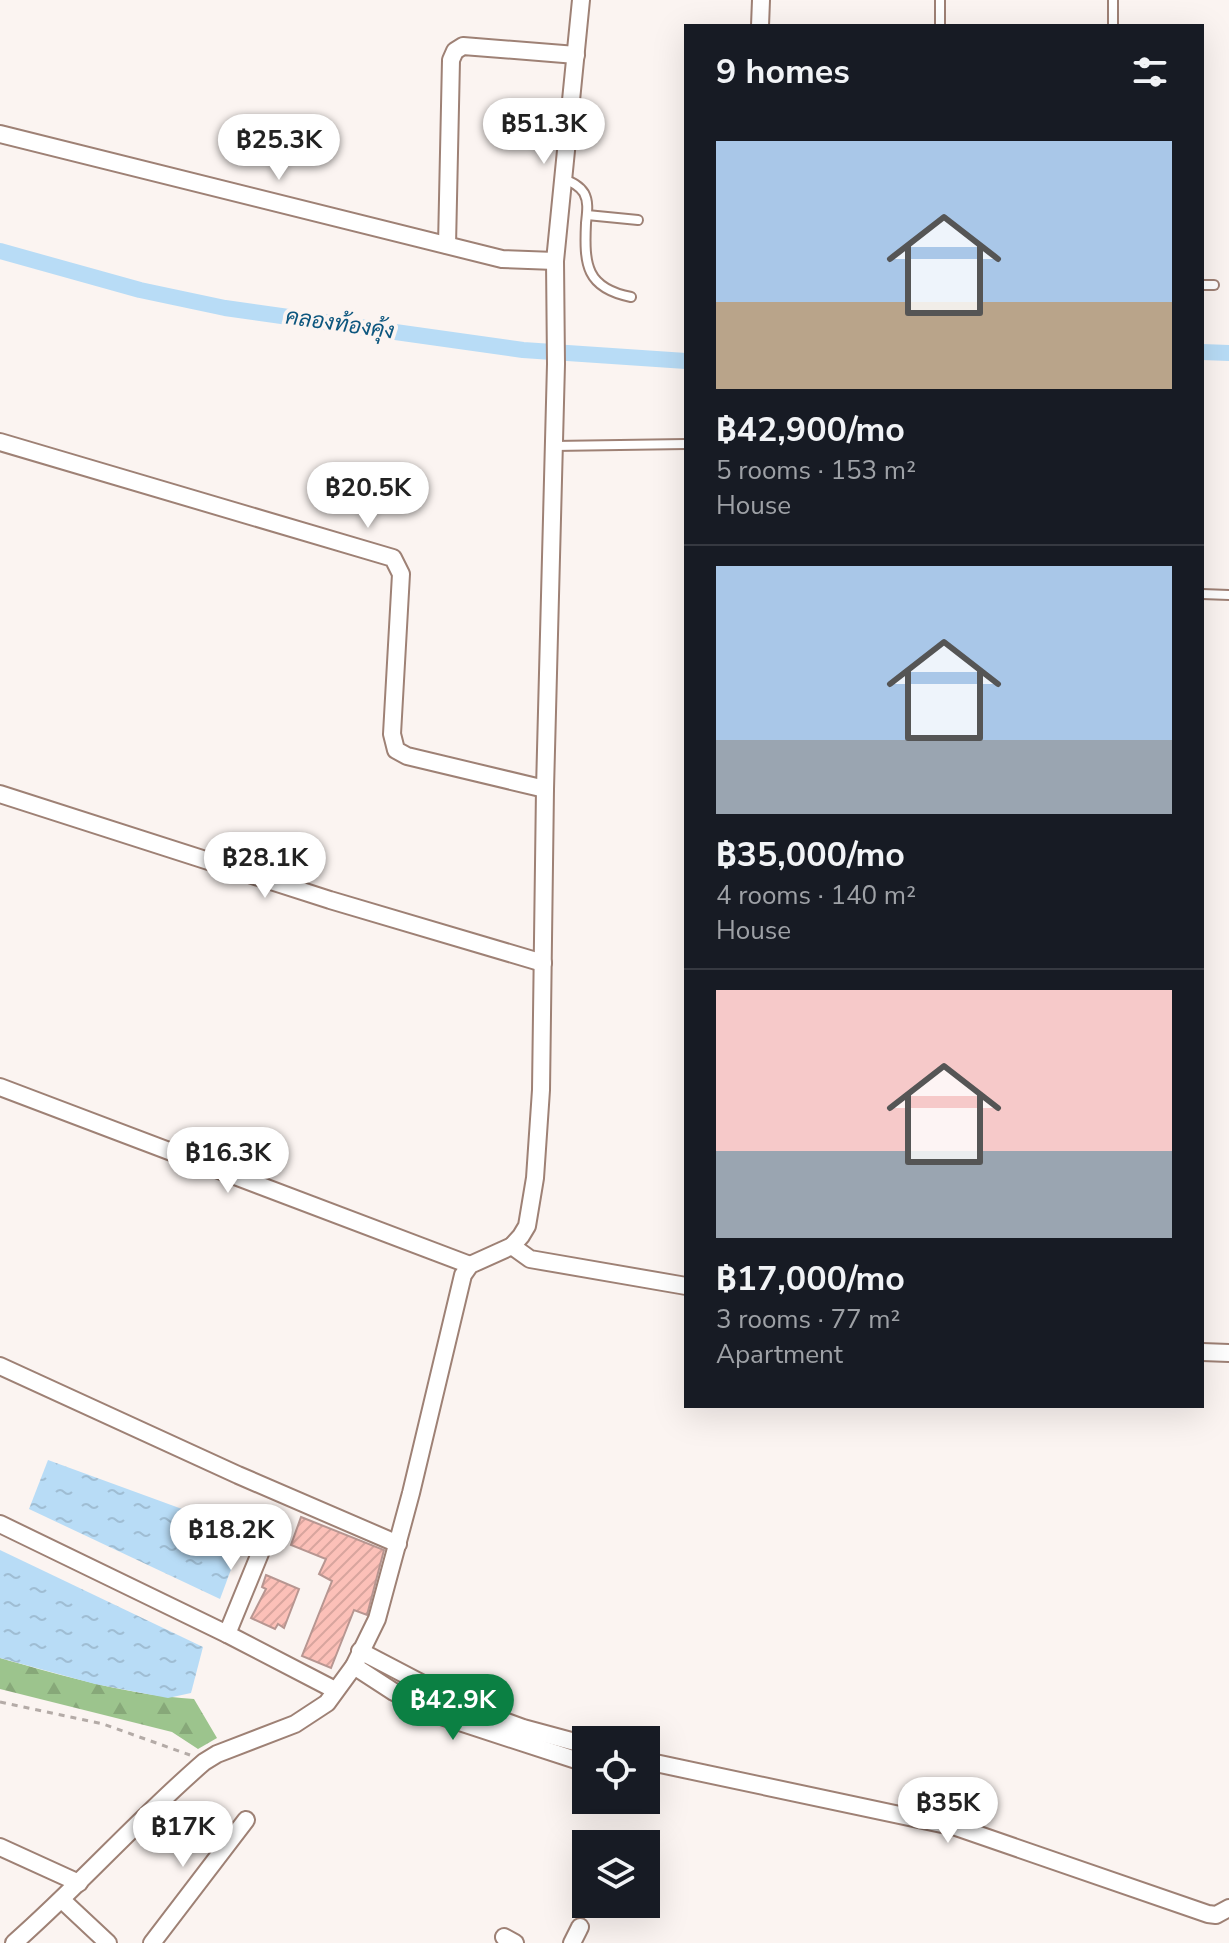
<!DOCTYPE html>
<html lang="en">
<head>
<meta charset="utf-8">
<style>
	:root { --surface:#171b24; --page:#242831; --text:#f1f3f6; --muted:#9ea1a6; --line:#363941; --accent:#0b8043 }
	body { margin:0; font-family:"Nunito Sans",Sarabun,sans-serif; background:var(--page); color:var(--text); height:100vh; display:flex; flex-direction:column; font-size:30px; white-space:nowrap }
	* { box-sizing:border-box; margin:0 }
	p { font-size:26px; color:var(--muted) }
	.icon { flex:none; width:44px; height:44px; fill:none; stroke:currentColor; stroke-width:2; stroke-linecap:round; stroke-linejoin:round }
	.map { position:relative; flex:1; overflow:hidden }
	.drawer { position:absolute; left:684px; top:24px; width:520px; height:1384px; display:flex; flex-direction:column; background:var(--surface); border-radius:0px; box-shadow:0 8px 32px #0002 }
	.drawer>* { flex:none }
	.controls { position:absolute; left:572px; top:1726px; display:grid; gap:16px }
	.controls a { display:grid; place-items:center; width:88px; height:88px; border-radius:0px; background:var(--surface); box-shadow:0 8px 32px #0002; font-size:40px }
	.price { position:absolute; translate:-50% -68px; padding:0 18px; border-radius:28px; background:#fff; color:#222; font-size:26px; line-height:52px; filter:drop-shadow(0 2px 4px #0008) }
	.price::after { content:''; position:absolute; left:50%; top:48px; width:24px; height:18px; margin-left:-12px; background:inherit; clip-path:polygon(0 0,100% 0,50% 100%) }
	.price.active { background:var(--accent); color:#fff }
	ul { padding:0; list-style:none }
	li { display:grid; align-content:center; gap:16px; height:424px; padding:0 32px }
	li+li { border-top:2px solid var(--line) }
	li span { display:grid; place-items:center; height:248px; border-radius:0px; color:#555 }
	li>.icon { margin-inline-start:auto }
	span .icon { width:144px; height:144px; fill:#fffc; stroke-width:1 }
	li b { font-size:34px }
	h2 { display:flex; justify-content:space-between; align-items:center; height:96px; padding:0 32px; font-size:34px }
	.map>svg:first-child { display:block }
</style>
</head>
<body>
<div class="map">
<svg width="1229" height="1943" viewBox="0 0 1229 1943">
	<defs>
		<pattern id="forest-firs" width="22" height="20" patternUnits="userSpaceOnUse" patternTransform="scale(2)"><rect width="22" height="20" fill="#9cc48d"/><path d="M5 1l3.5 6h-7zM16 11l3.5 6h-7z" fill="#87a879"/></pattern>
		<pattern id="water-ripples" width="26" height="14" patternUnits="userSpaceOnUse" patternTransform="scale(2)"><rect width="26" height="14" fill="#b8dcf6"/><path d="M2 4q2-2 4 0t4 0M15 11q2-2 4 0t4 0" fill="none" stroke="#9fbdd3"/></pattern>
		<pattern id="building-hatch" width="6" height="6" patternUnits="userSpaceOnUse" patternTransform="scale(2)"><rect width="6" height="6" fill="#fcc0b8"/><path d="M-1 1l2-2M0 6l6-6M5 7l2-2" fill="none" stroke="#d8a59e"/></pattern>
	</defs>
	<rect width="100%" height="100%" fill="#fbf4f1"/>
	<!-- forest -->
	<path fill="url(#forest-firs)" d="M 0,1658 C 64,1676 127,1695 194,1699 L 217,1738 L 198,1749 L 172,1732 L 0,1689 Z"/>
	<!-- water -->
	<g fill="url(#water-ripples)">
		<polygon points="48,1460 245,1532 220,1599 29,1509"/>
		<polygon points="0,1550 203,1647 191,1693 168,1698 95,1684 0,1658"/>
	</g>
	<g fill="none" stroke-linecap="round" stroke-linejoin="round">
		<!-- canal -->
		<g stroke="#b8dcf6" stroke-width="16">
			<polyline points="0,251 140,290 225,308 523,350 686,361"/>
			<polyline points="1202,352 1229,353"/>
		</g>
	</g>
	<!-- building -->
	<g fill="url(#building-hatch)" stroke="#b79691" stroke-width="2">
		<polygon points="301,1517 384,1550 367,1615 354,1610 331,1668 302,1656 332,1581 319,1574 326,1559 291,1545"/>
		<polygon points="266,1575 299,1589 284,1628 278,1624 275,1629 251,1618 266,1589 262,1587"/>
	</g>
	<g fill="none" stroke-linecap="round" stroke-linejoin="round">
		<!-- lane casing -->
		<g stroke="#9e8175" stroke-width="12">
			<g id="lane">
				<polyline points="940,26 940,0"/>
				<polyline points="1113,26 1113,0"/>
				<path d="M 564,179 C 571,182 579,185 584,193 C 589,202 587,213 586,223 C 584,265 586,288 631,297"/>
				<polyline points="587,215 638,220"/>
				<polyline points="1202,285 1214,285"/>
				<polyline points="554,446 686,444"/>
				<polyline points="1202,594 1229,595"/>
			</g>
		</g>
		<!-- street casing -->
		<g stroke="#9e8175" stroke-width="20">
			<g id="street">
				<polyline points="760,26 761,0"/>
				<polyline points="0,134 502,259 555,261"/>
				<polyline points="447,245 451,60 455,51 463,46 576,55"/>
				<polyline points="0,442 393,558 401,574 392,734 396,750 407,756 545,789"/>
				<polyline points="0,794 330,900 543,963"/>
				<polyline points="0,1087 470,1265"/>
				<polyline points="512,1246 530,1259 686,1286"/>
				<polyline points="1202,1352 1229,1353"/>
				<polyline points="0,1366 238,1475 398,1544"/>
				<polyline points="0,1524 227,1634 335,1690"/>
				<polyline points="227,1634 272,1524"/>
				<polyline points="360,1651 469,1708 523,1728 586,1745"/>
				<polyline points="354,1666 394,1692 435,1714 579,1761"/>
				<polyline points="646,1761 956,1827 1208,1914 1216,1915 1229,1908"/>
				<polyline points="0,1847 79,1883"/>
				<polyline points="62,1900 108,1943"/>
				<polyline points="504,1937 515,1943"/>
				<path d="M 14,1943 C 80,1885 138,1819 204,1762 L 217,1754 L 295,1724 L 327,1703 L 354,1666 L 377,1619 L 411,1493 L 463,1275 L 470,1265 L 512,1246 L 521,1236 L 527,1226 L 535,1178 L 541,1090 L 545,789 L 556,364 L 555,261 L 581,0"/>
				<polyline points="152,1943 246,1820"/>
				<polyline points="572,1943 580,1927"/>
			</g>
		</g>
		<!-- path -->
		<polyline stroke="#b4aba7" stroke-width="3" stroke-dasharray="6 6" stroke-linecap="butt" points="0,1702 103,1724 190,1755"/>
		<!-- lane -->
		<use href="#lane" stroke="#fff" stroke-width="8"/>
		<!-- street -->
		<use href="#street" stroke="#fff" stroke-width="16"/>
	</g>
	<g text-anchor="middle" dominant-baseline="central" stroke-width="8" stroke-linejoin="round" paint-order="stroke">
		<!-- water labels -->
		<g font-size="22" font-style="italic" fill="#0c567e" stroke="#fbf4f1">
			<text transform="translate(340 324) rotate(8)">คลองท้องคุ้ง</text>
		</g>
	</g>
</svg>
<div class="controls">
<a><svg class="icon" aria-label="locate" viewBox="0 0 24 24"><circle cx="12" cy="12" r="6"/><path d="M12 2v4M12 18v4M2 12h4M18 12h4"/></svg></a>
<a><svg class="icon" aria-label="layers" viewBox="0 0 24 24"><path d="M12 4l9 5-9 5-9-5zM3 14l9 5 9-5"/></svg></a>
</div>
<b class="price" style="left:544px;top:166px">฿51.3K</b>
<b class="price" style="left:279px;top:182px">฿25.3K</b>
<b class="price" style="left:368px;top:530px">฿20.5K</b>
<b class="price" style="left:265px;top:900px">฿28.1K</b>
<b class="price" style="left:228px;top:1195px">฿16.3K</b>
<b class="price" style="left:231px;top:1572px">฿18.2K</b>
<b class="price active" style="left:453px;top:1742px">฿42.9K</b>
<b class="price" style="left:948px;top:1845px">฿35K</b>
<b class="price" style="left:183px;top:1869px">฿17K</b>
<section class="drawer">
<h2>9 homes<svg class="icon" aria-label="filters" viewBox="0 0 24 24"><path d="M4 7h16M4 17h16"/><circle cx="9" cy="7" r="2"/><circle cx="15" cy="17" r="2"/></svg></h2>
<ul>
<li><span style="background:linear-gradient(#a9c7e8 65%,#b9a48a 0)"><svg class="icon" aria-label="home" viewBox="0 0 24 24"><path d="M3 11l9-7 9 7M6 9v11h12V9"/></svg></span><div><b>฿42,900/mo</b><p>5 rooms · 153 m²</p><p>House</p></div></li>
<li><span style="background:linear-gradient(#a9c7e8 70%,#9aa5b1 0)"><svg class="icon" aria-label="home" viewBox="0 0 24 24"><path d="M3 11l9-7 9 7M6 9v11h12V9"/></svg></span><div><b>฿35,000/mo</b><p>4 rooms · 140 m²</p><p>House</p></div></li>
<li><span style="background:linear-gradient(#f6c9c9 65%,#9aa5b1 0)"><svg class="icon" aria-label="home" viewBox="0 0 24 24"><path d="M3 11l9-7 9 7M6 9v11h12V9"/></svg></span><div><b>฿17,000/mo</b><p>3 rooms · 77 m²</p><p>Apartment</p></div></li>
</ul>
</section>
</div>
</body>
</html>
